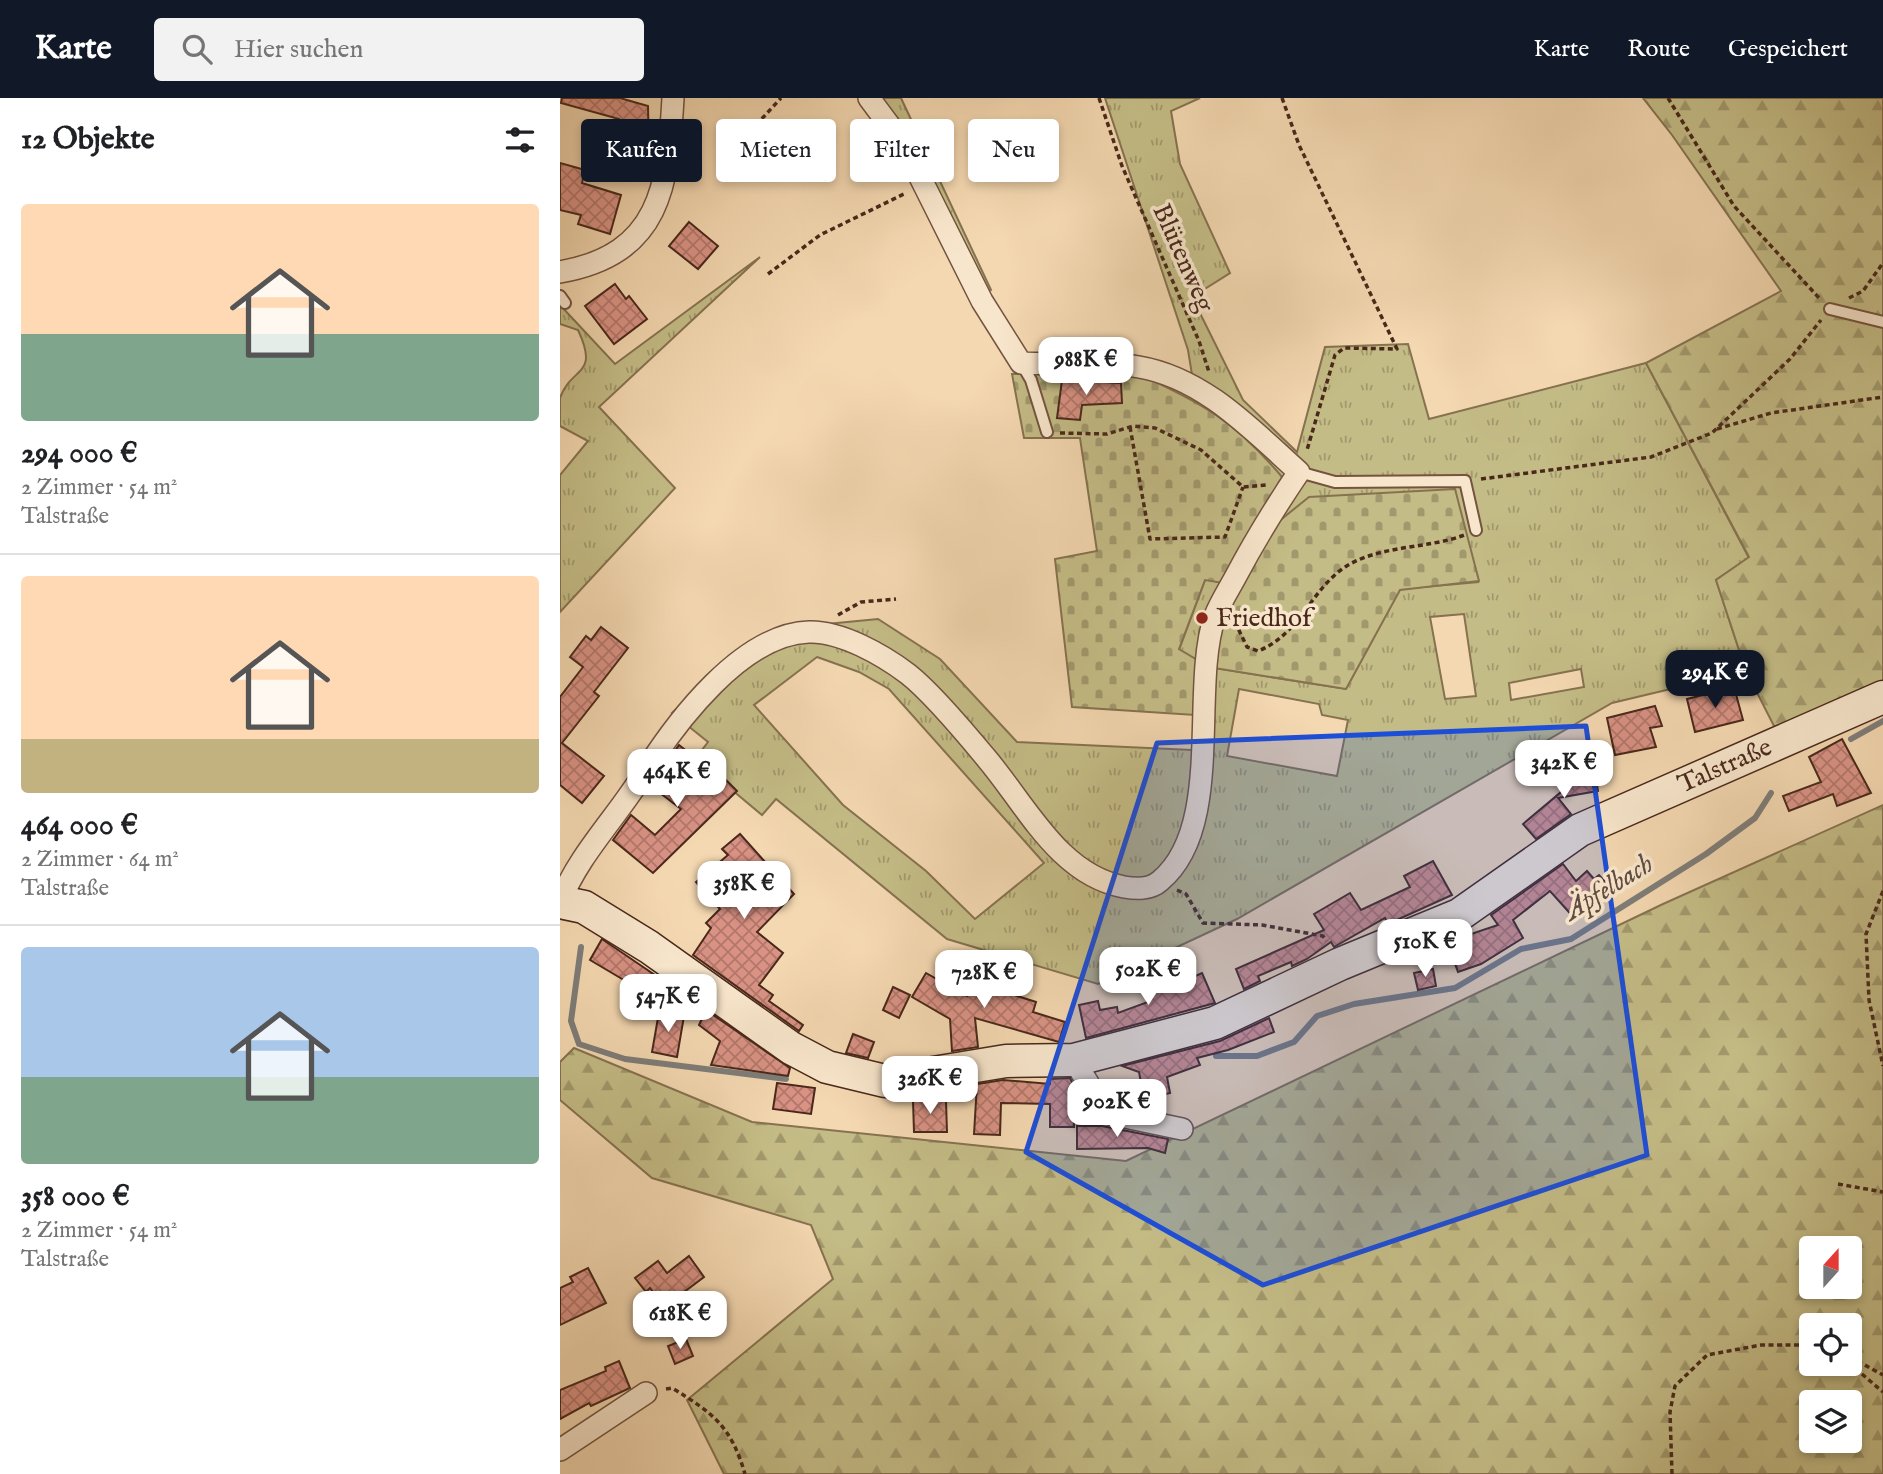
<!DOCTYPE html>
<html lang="de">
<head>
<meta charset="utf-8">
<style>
	:root { --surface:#fff; --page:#f2f2f2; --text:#202124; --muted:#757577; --line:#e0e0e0; --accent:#111827 }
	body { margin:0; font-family:"IM FELL English",serif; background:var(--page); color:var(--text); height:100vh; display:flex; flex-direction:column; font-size:26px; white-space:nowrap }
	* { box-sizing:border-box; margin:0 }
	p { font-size:23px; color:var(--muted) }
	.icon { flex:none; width:38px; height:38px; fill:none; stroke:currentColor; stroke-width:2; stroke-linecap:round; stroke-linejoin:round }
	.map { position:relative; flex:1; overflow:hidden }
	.drawer { display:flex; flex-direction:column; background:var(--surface); width:560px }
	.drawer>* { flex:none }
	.hud { position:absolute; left:21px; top:21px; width:665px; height:63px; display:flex; gap:14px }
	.needle { width:46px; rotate:21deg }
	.fabs { position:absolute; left:1239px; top:1138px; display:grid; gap:14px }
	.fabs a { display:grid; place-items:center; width:63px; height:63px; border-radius:7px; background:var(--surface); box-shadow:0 4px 10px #0003; font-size:35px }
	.price { position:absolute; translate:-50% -60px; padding:0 16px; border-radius:14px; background:#fff; color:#222; font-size:23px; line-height:46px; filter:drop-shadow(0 2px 4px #0008) }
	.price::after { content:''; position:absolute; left:50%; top:42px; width:21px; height:16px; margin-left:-10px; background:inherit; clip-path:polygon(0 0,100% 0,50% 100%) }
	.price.active { background:var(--accent); color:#fff }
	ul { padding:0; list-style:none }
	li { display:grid; align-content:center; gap:14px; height:371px; padding:0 21px }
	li+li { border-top:2px solid var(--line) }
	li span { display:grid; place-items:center; height:217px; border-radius:7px; color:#555 }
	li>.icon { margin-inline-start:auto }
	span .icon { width:126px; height:126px; fill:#fffc; stroke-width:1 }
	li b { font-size:30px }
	h2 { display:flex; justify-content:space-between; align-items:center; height:84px; padding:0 21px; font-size:30px }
	.tag { padding:0 24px; border-radius:7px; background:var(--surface); box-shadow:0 4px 10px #0003; font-size:24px; line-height:63px }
	.tag.active { background:var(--accent); color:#fff }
	header { display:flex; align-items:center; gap:42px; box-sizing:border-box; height:98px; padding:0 35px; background:var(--accent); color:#fff }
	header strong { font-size:33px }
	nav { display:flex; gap:38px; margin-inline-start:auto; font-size:24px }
	.search { width:490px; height:63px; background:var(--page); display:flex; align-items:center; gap:18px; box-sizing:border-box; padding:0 24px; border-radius:7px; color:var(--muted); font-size:26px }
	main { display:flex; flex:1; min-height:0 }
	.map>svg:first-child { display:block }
</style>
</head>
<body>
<header>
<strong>Karte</strong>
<div class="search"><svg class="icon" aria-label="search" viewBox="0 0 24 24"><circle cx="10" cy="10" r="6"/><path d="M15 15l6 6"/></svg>Hier suchen</div>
<nav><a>Karte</a><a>Route</a><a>Gespeichert</a></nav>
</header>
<main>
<section class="drawer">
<h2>12 Objekte<svg class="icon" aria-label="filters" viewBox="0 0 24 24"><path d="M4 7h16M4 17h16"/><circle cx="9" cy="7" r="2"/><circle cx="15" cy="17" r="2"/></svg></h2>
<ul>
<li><span style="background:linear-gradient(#ffd9b3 60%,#7fa58c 0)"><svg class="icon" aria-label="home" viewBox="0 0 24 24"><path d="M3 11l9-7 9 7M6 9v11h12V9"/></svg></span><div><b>294 000 €</b><p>2 Zimmer · 54 m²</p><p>Talstraße</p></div></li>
<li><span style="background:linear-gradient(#ffd9b3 75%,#c2b280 0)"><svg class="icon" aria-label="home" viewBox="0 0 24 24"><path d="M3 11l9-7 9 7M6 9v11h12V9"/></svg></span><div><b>464 000 €</b><p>2 Zimmer · 64 m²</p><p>Talstraße</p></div></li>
<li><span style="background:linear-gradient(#a9c7e8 60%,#7fa58c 0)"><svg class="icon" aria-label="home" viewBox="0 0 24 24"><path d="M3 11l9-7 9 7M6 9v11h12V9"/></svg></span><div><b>358 000 €</b><p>2 Zimmer · 54 m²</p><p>Talstraße</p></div></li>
</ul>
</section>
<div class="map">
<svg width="1323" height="1376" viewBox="0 0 1323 1376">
	<defs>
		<pattern id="grass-tufts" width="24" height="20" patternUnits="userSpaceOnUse" patternTransform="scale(1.75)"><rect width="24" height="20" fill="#c4bc86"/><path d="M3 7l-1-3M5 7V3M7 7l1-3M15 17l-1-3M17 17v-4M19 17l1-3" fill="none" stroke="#a1996d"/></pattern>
		<pattern id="forest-firs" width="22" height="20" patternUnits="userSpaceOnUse" patternTransform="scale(1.75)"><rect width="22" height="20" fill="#c4bc86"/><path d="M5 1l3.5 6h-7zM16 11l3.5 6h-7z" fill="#a1996d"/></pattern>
		<pattern id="cemetery-stones" width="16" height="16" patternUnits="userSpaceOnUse" patternTransform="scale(1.75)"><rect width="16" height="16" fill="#c4bc86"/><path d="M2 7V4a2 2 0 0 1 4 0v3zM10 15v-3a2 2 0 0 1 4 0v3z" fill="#a1996d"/></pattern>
		<pattern id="building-cross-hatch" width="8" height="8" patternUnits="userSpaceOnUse" patternTransform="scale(1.75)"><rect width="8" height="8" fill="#d99284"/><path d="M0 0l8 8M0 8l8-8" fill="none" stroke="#b2776b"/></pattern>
	</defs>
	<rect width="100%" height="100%" fill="#f4d8b1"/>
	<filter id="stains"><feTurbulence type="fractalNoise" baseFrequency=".00286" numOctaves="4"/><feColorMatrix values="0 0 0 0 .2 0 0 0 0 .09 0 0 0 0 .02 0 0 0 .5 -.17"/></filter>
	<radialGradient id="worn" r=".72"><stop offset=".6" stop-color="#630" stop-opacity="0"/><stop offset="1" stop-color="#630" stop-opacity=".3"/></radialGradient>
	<!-- grass -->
	<g fill="url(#grass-tufts)" stroke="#867250" stroke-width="2" fill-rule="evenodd">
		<polygon points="320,0 341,0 431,192 425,196"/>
		<path d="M 545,0 L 640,0 L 611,13 L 620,66 L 670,175 L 632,199 L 683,302 L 737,354 L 765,249 L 848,246 L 869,321 L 1086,265 L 1189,460 L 1156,482 L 1186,573 L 1052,605 L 677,821 L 538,886 L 387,841 L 216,701 L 202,717 L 135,661 L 148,644 L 112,615 L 174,555 L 256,527 L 318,521 L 380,561 L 457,644 L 632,652 L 635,617 L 619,552 L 645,482 L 636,301 L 628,252 ZM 894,391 L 918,484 L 840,491 L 786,591 L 648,569 ZM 904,516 L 916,598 L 885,601 L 870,519 ZM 257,559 L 299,574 L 329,591 L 484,765 L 415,821 L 366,773 L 283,707 L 194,607 ZM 1021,571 L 1024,589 L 951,602 L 949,585 ZM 679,591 L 759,606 L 762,617 L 788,622 L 777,678 L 667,658 Z"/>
		<path d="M 200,159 L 39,309 L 115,390 L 0,514 L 0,377 L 28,343 L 0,328 C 0,320 0,308 0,300 C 11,268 40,279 18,232 L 0,226 L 0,207 L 55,266 Z"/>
	</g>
	<!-- forest -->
	<g fill="url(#forest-firs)" stroke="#867250" stroke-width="2" fill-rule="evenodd">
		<polygon points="1083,0 1323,0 1323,589 1215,630 1186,573 1156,482 1189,459 1086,265 1221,193 1112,37"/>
		<path d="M 1323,707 L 1323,1376 L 164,1376 L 127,1302 L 273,1181 L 251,1127 L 92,1080 L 0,1002 L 0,964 L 14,950 L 192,1024 L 566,1063 L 1103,806 ZM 1251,1150 L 1290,1150 L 1290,1188 L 1251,1188 ZM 1251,1227 L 1290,1227 L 1290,1265 L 1251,1265 ZM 1251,1304 L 1290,1304 L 1290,1342 L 1251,1342 Z"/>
	</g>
	<!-- cemetery -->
	<g fill="url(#cemetery-stones)" stroke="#867250" stroke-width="2">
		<path d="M 574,274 C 641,304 674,322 722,379 L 663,485 L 645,482 L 619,551 L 639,563 L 635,617 L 512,609 L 495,461 L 537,453 L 520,340 L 464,340 L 452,276 Z"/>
		<polygon points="895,391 919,483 840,492 786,591 648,569 667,513 708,432 749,399"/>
	</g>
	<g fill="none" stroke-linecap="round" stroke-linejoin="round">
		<!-- stream -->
		<g stroke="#7e7d79" stroke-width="6">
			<polyline points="1291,641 1323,623"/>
			<polyline points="21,849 11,923 19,946 65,961 226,981"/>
			<polyline points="656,958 697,958 734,944 757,918 794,906 895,890 961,851 1011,841 1146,756 1195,720 1211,695"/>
		</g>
	</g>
	<!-- building -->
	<g fill="url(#building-cross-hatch)" stroke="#49281b" stroke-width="2">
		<polygon points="2,0 60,0 88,8 89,59 61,58 59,21 1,5"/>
		<polygon points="0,65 25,72 22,85 61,97 50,136 18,126 21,117 0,112"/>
		<polygon points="129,124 158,148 138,171 109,148"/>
		<polygon points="55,186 66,201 69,198 87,221 54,246 25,208"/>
		<polygon points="502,282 561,285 562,305 522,307 520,322 497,320"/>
		<polygon points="41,529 68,550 34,594 39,598 2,645 44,678 22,705 0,687 0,599 23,569 10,559 26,538 31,542"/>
		<polygon points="1174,589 1183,622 1135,634 1127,601"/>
		<polygon points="1095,608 1102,628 1090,630 1096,649 1055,657 1047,620"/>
		<polygon points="1282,641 1311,695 1277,708 1273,696 1229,713 1223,698 1261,684 1249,659"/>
		<polygon points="119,647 158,678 160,676 177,693 93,775 53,742 71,717 95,737 121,711 91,688"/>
		<polygon points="1033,662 1038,693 998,700 1011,716 976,741 963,726 1014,683 1011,665"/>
		<polygon points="180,736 234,796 197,834 223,855 199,887 213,897 209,903 243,927 239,933 133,857 151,830 146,825 160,811 136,784 168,757 162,751"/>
		<polygon points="873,763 892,797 828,826 825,820 774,849 771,844 747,861 732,868 731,864 698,878 700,883 684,891 676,871 764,832 754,816 790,795 801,812 850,789 844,778"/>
		<polygon points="1003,766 1016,783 1027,773 1034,781 1039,777 1051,790 1016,822 990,793 953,822 963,840 921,866 898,874 887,844 938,827 931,817"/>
		<polygon points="42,841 111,888 96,913 74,900 79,891 30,862"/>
		<polygon points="422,867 439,875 432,890 476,904 473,914 505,924 499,944 415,920 418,949 392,953 390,921 352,899 366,875 407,898"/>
		<polygon points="873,871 876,888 858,892 854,875"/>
		<polygon points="642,875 655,905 526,940 519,907 538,903 540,912 557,909 558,915 588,904 585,894 607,886 608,890"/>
		<polygon points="333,889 350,897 339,920 323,912"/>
		<polygon points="146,912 230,970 228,978 151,967 160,943 139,927"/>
		<polygon points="99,914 124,918 117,959 92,954"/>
		<polygon points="709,920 714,934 668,952 637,960 640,967 607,979 610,995 584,1001 579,974 562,968 660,943"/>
		<polygon points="293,936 314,944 308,960 286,955"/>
		<polygon points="510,980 513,986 514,1029 490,1029 490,1006 441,1005 440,1037 414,1036 417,986 443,982 490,986 490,981"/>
		<polygon points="217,985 255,990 251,1016 213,1011"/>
		<polygon points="353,1003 386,1003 387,1034 354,1034"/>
		<polygon points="517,1028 542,1028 608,1041 605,1055 588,1050 517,1051"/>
		<polygon points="129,1158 144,1179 104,1209 90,1190 86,1194 75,1180 98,1163 107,1175"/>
		<polygon points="28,1170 46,1205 0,1227 0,1190 13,1184 10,1179"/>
		<polygon points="126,1241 133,1258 115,1266 108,1248"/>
		<polygon points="59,1263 70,1290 31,1308 29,1305 0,1321 0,1292 46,1273 45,1269"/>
	</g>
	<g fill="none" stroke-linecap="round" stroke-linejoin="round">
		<!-- lane casing -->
		<g stroke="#745440" stroke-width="14">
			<g id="lane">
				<polyline points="0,198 5,205"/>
				<polyline points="1270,211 1323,224"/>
				<polyline points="461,265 471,282 487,334"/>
				<polyline points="739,374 775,384 905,383 916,432"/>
			</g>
		</g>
		<!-- street casing -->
		<g stroke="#745440" stroke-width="24">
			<g id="street">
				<path d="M 0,174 C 101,156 108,88 113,0"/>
				<path d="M 0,804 C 19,756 57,719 84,675 C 116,624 182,536 249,534 C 281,533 323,557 348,576 C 371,594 408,638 427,661 C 466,707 499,777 564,789 C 576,791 590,792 600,783 C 665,729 630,591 655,518 C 660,505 669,491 676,478 C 695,442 716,408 739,374 C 692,332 644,280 579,269 C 547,263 496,267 461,265 L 422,203 L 344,47 L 309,0"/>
				<polyline points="514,962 546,1015 622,1031"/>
				<polyline points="0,1352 86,1295"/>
			</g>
		</g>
		<!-- secondary casing -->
		<g stroke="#49281b" stroke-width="35">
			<polyline id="secondary" points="0,804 24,809 89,849 231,950 267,969 325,983 446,963 514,962 655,925 780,866 899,817 1020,732 1323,599"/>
		</g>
		<!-- path -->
		<g stroke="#49281b" stroke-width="3.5" stroke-dasharray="5 3.5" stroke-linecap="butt">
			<polyline points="539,0 562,68 639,243 649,274"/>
			<polyline points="722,0 739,47 837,251 784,250 775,257 747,352"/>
			<polyline points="1108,0 1174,108 1261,202"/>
			<polyline points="173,52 221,0"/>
			<polyline points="208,176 260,137 346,95"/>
			<polyline points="1289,200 1303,193 1323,165"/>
			<polyline points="570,329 590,441 665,439 683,389"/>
			<polyline points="1157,331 1211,315 1323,299"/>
			<polyline points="500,335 547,336 573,328 595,330 641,352 683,389 706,387"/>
			<polyline points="921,381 1091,359 1152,335 1230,261 1261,222"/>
			<polyline points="278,517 301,504 336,501"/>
			<path d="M 675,524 L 687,549 L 698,553 C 736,538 748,500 777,475 C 811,446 866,452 904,437"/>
			<polyline points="617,792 626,796 643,825 702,827 763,838 766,843"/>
			<polyline points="1323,793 1306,836 1309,902 1323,968"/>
			<polyline points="1278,1086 1323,1094"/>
			<polyline points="1290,1259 1323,1277"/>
			<polyline points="1289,1265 1323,1294"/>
			<path d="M 106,1291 L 112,1290 C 153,1315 171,1328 185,1376"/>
			<polyline points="1112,1376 1110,1314 1115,1288 1147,1257 1201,1247 1251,1247"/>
		</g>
		<!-- lane -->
		<use href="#lane" stroke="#f8e6cc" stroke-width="10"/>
		<!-- street -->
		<use href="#street" stroke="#f8e6cc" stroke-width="21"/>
		<!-- secondary -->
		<use href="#secondary" stroke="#f8e6cc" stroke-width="32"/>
	</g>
	<!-- marked area -->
	<path fill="#1d4ed8" fill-opacity="0.2" stroke="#1d4ed8" stroke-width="5" stroke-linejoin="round" d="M 1026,628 L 1087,1057 L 703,1187 L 466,1054 L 597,645 Z"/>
	<!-- markers -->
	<circle fill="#8f2418" stroke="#f8e6cc" stroke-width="2.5" cx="642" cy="520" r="7"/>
	<g text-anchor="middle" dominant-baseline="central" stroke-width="7" stroke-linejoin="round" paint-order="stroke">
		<!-- street labels -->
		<g font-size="26" fill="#49281b" stroke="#f8e6cc">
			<text transform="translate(623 160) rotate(66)">Blütenweg</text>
			<text transform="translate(1165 668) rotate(-24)">Talstraße</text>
		</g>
		<!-- poi labels -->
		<g font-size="26" fill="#49281b" stroke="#f8e6cc" text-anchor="start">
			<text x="656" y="520">Friedhof</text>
		</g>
		<!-- water labels -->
		<g font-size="28" font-style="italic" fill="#5f4c42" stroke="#f8e6cc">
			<text transform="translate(1049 790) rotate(-32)">Äpfelbach</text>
		</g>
	</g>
	<rect width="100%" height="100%" filter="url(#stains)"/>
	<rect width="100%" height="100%" fill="url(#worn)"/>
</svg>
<div class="fabs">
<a><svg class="needle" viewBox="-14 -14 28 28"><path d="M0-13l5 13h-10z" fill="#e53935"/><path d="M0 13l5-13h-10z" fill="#757577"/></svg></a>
<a><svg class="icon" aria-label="locate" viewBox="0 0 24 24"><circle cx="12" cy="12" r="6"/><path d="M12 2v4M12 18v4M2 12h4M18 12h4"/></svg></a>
<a><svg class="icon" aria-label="layers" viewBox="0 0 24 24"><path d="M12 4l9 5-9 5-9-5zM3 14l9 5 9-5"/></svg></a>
</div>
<b class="price" style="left:526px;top:299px">988K €</b>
<b class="price active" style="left:1155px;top:612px">294K €</b>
<b class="price" style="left:1004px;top:702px">342K €</b>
<b class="price" style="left:117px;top:711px">464K €</b>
<b class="price" style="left:184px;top:823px">358K €</b>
<b class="price" style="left:865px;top:881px">510K €</b>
<b class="price" style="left:588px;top:909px">502K €</b>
<b class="price" style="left:424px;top:912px">728K €</b>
<b class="price" style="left:108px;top:936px">547K €</b>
<b class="price" style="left:370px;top:1018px">326K €</b>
<b class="price" style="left:557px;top:1041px">902K €</b>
<b class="price" style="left:120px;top:1253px">618K €</b>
<div class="hud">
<a class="tag active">Kaufen</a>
<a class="tag">Mieten</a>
<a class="tag">Filter</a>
<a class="tag">Neu</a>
</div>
</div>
</main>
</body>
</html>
